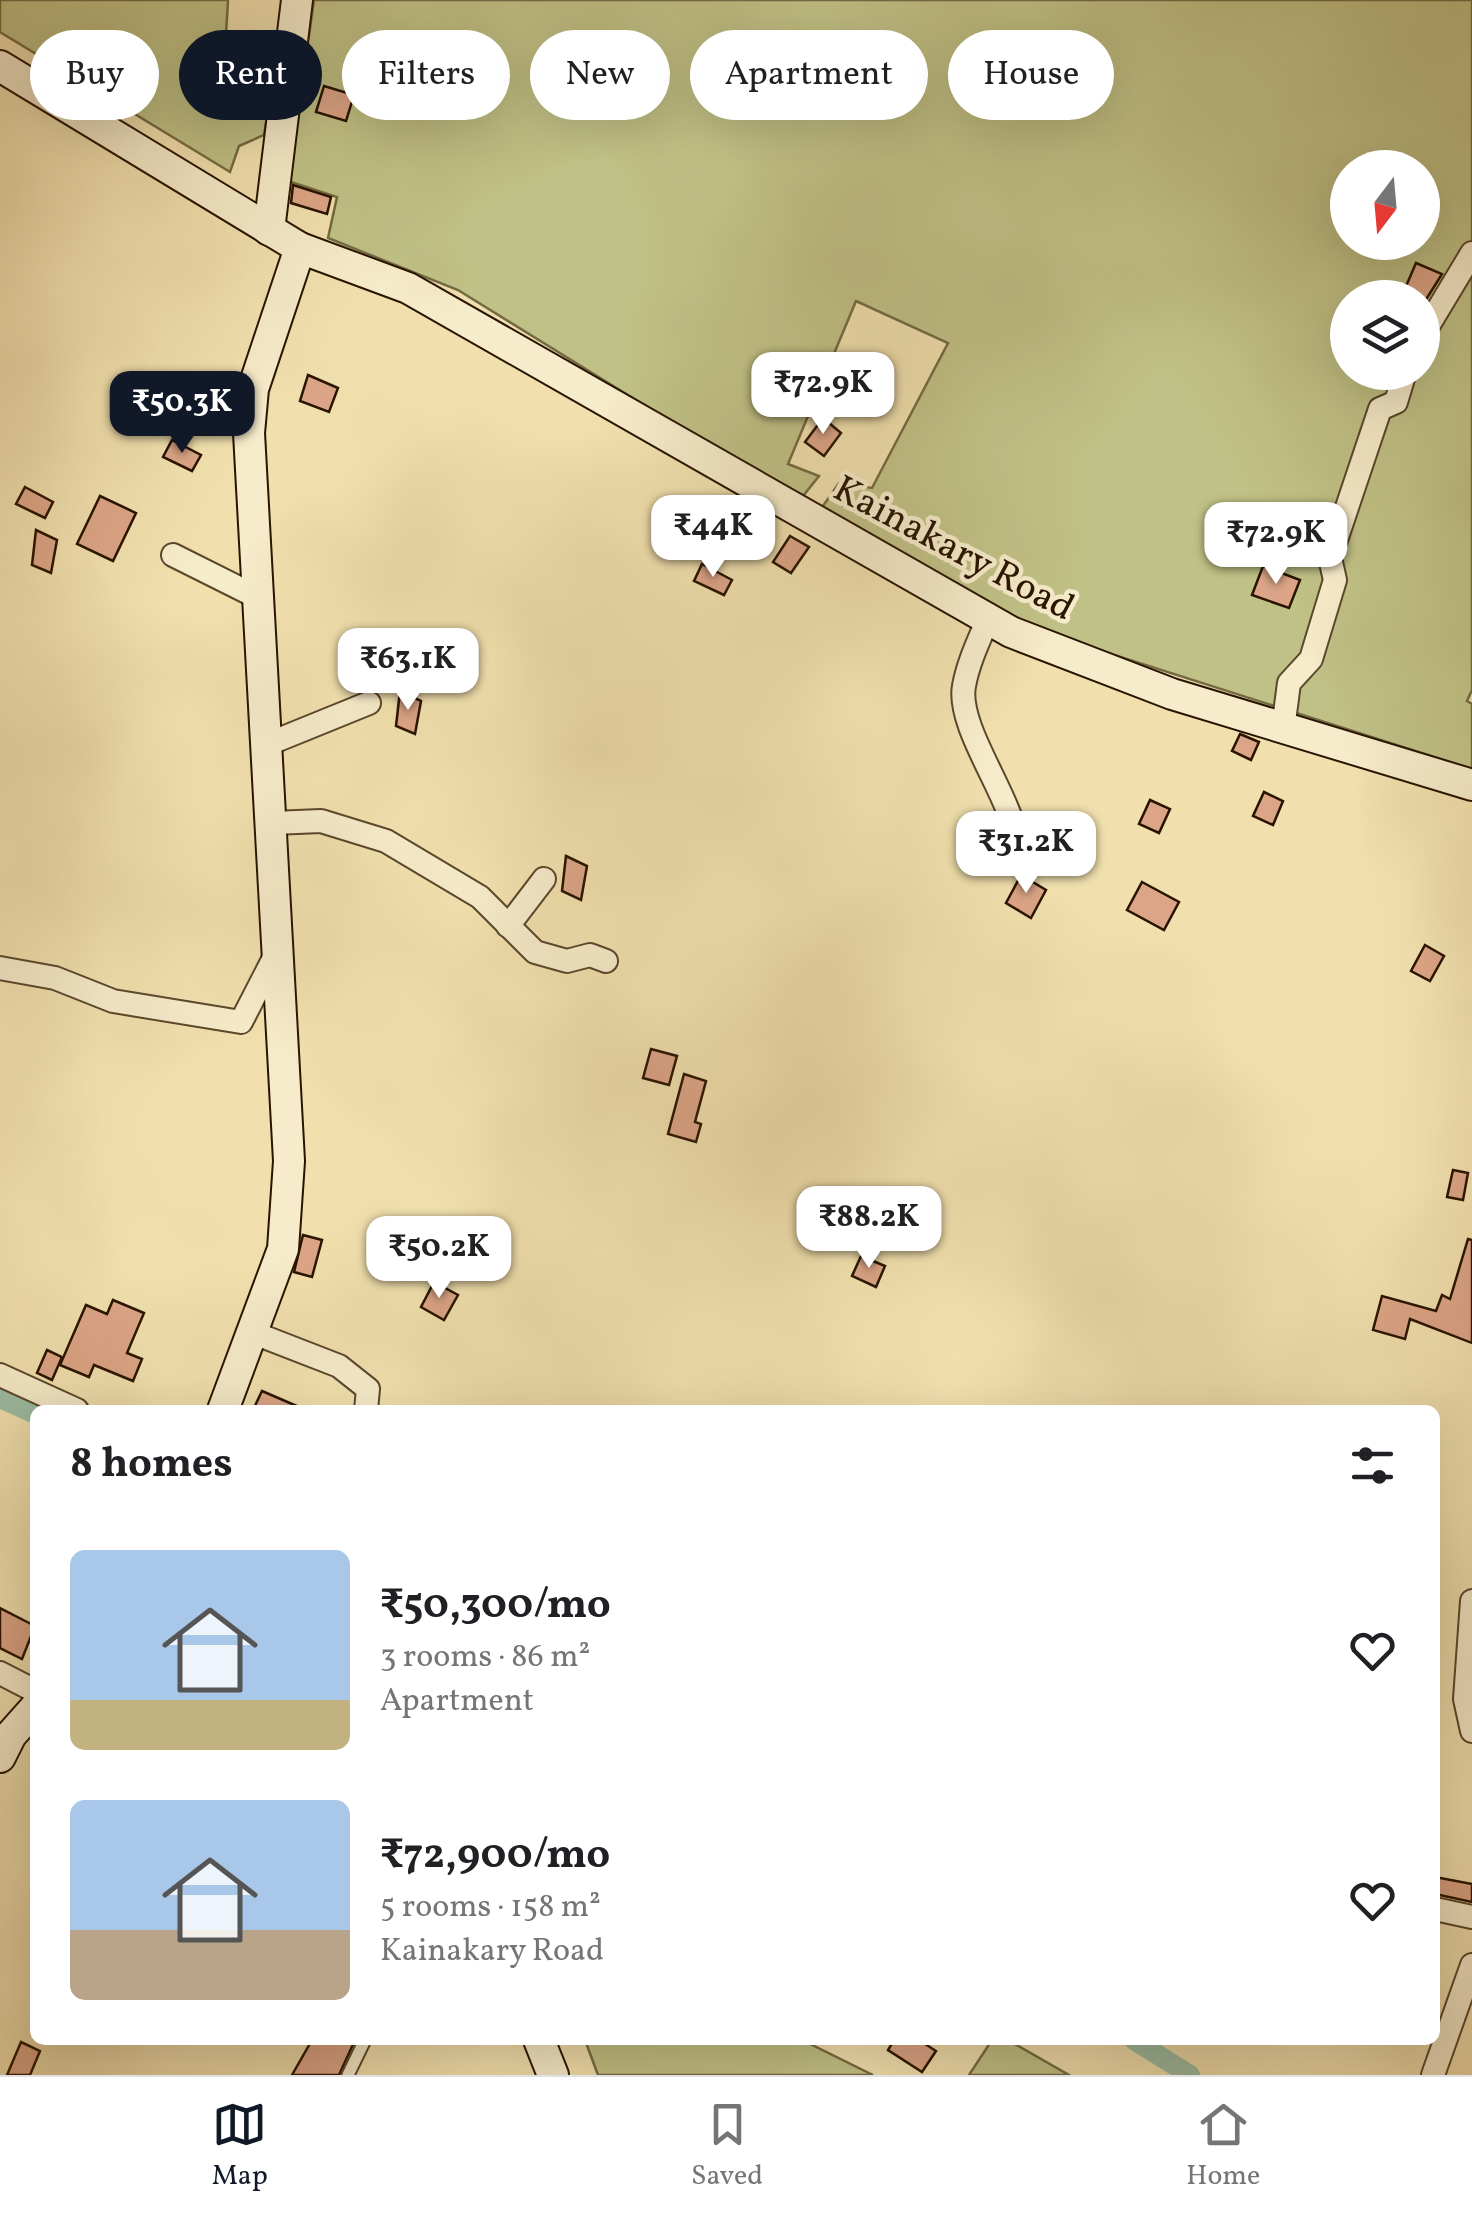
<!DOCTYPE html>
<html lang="en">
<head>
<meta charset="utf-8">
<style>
	:root { --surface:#fff; --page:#f2f2f2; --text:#202124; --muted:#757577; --line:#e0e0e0; --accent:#111827 }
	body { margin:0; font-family:Vollkorn,serif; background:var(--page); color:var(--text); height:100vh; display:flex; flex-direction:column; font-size:38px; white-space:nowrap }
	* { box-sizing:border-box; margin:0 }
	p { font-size:32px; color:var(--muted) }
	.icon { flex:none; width:55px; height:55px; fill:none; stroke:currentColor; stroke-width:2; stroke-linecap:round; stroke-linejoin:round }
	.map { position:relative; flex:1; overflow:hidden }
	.details { position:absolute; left:30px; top:1405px; width:1410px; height:640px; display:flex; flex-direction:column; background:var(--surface); border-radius:15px; box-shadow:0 10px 40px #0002 }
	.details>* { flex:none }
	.banner { position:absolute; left:30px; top:30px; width:1412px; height:90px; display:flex; gap:20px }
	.needle { width:65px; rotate:196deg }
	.controls { position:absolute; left:1330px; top:150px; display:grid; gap:20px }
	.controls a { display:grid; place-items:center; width:110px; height:110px; border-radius:50%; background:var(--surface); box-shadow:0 10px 40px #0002; font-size:50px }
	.price { position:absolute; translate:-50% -85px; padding:0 22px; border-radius:20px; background:#fff; color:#222; font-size:32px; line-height:65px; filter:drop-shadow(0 2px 5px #0008) }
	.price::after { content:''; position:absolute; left:50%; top:60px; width:30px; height:22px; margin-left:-15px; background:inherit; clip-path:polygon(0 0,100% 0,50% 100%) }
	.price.selected { background:var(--accent); color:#fff }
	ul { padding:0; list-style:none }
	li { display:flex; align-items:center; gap:30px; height:250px; padding:0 40px }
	li span { display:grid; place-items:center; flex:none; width:280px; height:200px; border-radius:15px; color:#555 }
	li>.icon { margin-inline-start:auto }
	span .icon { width:120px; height:120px; fill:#fffc; stroke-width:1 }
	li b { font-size:42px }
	h2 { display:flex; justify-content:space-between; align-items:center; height:120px; padding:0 40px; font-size:42px }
	.pill { padding:0 35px; border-radius:45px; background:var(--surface); box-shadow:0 10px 40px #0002; font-size:35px; line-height:90px }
	.pill.selected { background:var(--accent); color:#fff }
	.tab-bar { display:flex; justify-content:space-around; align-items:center; height:140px; border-top:2px solid var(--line); background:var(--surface); font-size:28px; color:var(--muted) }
	.tab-bar a { display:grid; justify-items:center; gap:5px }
	.tab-bar .selected { color:var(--accent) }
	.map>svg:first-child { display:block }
</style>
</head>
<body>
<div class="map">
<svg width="1472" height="2075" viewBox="0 0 1472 2075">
	<rect width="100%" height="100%" fill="#f1e0ae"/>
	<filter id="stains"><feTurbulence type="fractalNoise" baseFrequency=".002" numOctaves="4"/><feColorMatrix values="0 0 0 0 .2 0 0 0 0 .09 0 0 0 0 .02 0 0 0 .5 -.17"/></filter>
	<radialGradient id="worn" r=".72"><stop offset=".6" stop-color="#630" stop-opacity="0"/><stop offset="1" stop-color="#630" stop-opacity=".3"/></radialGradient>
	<!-- green -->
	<g fill="#c0c186" stroke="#746a43" stroke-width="2.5" fill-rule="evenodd">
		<polygon points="0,0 228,0 225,53 273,80 264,135 239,146 230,172 0,32"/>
		<path d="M 314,0 L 1472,0 L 1472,690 L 1467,701 L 1472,704 L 1472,769 L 1039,631 L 818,513 L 839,483 L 872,488 L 948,343 L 856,301 L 788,464 L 819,476 L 799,501 L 458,290 L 328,238 L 337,197 L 288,181 ZM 1348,168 L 1422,168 L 1422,242 L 1348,242 ZM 1348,298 L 1422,298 L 1422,372 L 1348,372 Z"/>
		<polygon points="585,2040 802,2040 873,2075 598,2075"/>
		<polygon points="992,2040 1008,2040 1069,2075 969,2075"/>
	</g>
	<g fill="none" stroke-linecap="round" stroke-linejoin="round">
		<!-- canal -->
		<g stroke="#9cbea4" stroke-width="20">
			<polyline points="0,1398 35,1414"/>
			<polyline points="1134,2040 1190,2075"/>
		</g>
	</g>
	<!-- building -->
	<g fill="#dca587" stroke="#281400" stroke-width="2.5">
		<polygon points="324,86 354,95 346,121 316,112"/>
		<polygon points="293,185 331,197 327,214 291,203"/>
		<polygon points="1416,263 1442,274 1422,306 1422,298 1401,298"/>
		<polygon points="308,375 338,388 329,412 300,401"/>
		<polygon points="823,418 841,433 824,456 805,442"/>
		<polygon points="172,440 201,455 192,471 163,457"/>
		<polygon points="25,487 53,502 45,518 16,504"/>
		<polygon points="100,496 136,513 113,561 77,544"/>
		<polygon points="36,530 57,540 51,573 32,565"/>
		<polygon points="790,536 809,547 791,573 773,562"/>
		<polygon points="702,564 732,580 724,595 694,581"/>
		<polygon points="1263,566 1300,580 1289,608 1252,595"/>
		<polygon points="400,691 421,701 415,734 396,726"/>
		<polygon points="1240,734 1259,742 1251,760 1232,751"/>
		<polygon points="1264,792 1283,801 1273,825 1253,816"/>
		<polygon points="1150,800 1170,809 1159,833 1139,824"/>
		<polygon points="566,856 587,866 581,900 562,891"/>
		<polygon points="1021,875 1046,890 1031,918 1006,903"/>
		<polygon points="1142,882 1179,902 1164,930 1127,910"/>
		<polygon points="1425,945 1444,956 1430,981 1411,971"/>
		<polygon points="651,1049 677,1056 669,1085 643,1078"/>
		<polygon points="684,1074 706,1081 695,1122 701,1124 696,1142 668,1134"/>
		<polygon points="1453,1170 1468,1173 1463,1200 1447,1197"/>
		<polygon points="303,1235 322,1240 312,1277 294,1272"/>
		<polygon points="1468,1239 1472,1240 1472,1343 1410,1319 1405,1339 1373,1330 1382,1296 1436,1311 1442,1295 1450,1299"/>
		<polygon points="861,1256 885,1266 876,1287 852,1276"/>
		<polygon points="434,1282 458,1295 444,1320 421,1307"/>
		<polygon points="113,1300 144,1313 127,1353 142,1359 133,1381 94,1365 89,1377 60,1365 86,1305 107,1314"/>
		<polygon points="47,1350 62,1357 52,1380 37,1373"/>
		<polygon points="262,1391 306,1410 253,1410"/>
		<polygon points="0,1608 35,1626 22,1659 0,1648"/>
		<polygon points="1435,1877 1472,1884 1472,1902 1435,1894"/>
		<polygon points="312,2040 355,2040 339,2075 292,2075"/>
		<polygon points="894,2040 919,2040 936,2051 922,2072 888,2050"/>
		<polygon points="21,2042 40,2051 30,2075 7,2075"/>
	</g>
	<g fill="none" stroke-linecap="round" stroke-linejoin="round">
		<!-- service casing -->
		<g stroke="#5a472c" stroke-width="15">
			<polyline id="service" points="348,2075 365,2040"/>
		</g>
		<!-- minor casing -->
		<g stroke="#5a472c" stroke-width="26">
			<g id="minor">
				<polyline points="1422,336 1472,253"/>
				<polyline points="173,555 259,598"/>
				<path d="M 988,619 C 979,640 968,663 964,686 C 957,723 1002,785 1013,825"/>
				<polyline points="1283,729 1289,683 1311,659 1335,580 1330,558 1380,409 1396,402 1405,372"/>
				<polyline points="268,744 369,703"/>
				<polyline points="273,823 321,821 386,841 480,897 535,952 567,961 590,955 606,961"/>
				<polyline points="508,926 544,879"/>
				<polyline points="0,968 55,978 113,1001 241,1022 277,952"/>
				<polyline points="254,1333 339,1366 368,1389 366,1410"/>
				<polyline points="0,1375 77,1410"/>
				<polyline points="1472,1601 1465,1699 1472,1731"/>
				<polyline points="0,1673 35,1691"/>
				<polyline points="1435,1909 1472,1917"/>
				<polyline points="1433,2075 1472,1965"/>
			</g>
		</g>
		<!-- secondary casing -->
		<g stroke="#281400" stroke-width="34">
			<g id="secondary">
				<polyline points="0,66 300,248 408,288 1011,632 1172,694 1472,785"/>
				<polyline points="269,230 297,0"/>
				<polyline points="223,1410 283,1249 289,1161 249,433 253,389 300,248"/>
				<polyline points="0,1757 11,1735 35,1708"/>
				<polyline points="539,2040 553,2075"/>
			</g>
		</g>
		<!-- service -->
		<use href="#service" stroke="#f6ebca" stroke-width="11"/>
		<!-- minor -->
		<use href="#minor" stroke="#f6ebca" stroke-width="22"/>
		<!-- secondary -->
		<use href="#secondary" stroke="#f6ebca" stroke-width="30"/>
	</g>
	<g text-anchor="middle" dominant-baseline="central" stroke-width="9" stroke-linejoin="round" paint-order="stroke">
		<!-- street labels -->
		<g font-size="38" fill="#281400" stroke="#f6ebca">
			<text transform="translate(953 550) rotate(28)">Kainakary Road</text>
		</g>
	</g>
	<rect width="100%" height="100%" filter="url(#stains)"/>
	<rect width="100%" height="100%" fill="url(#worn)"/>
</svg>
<div class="controls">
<a><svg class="needle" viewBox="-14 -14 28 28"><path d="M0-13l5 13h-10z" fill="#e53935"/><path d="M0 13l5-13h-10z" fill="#757577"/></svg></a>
<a><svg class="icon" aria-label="layers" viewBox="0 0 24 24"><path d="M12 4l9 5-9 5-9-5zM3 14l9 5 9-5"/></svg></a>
</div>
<b class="price" style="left:823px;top:437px">₹72.9K</b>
<b class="price selected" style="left:182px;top:456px">₹50.3K</b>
<b class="price" style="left:713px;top:580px">₹44K</b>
<b class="price" style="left:1276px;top:587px">₹72.9K</b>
<b class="price" style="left:408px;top:713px">₹63.1K</b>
<b class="price" style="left:1026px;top:896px">₹31.2K</b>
<b class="price" style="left:869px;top:1271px">₹88.2K</b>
<b class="price" style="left:439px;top:1301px">₹50.2K</b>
<div class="banner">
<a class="pill">Buy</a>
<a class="pill selected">Rent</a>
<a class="pill">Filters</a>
<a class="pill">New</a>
<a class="pill">Apartment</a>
<a class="pill">House</a>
</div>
<section class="details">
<h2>8 homes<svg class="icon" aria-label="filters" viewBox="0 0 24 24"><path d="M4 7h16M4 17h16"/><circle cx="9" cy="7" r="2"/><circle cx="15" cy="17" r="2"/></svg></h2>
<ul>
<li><span style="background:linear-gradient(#a9c7e8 75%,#c2b280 0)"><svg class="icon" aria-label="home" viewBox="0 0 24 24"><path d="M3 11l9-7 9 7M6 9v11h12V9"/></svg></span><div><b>₹50,300/mo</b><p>3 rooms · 86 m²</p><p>Apartment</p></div><svg class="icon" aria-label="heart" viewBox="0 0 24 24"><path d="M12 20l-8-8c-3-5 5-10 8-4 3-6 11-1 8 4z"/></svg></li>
<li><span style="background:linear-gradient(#a9c7e8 65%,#b9a48a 0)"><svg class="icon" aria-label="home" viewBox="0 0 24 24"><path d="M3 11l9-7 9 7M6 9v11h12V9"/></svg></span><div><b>₹72,900/mo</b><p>5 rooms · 158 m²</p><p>Kainakary Road</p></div><svg class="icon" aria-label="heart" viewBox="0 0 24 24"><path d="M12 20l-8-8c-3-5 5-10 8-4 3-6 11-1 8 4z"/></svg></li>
</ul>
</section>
</div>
<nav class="tab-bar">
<a class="selected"><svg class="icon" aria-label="map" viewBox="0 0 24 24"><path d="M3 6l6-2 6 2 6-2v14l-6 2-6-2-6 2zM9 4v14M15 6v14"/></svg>Map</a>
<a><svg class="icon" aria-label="saved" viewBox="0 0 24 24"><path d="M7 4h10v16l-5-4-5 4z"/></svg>Saved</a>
<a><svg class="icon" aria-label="home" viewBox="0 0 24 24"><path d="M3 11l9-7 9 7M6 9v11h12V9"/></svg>Home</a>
</nav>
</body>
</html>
